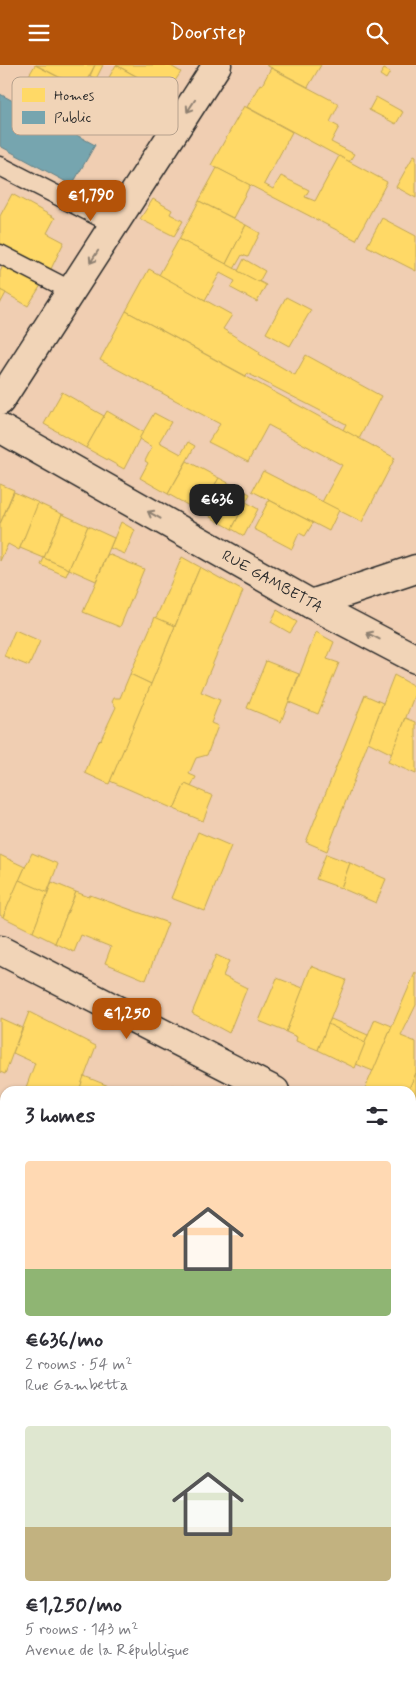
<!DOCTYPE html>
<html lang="en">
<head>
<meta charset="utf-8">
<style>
	:root { --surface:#fff; --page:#f7f7f7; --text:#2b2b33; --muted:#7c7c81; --accent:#b45309 }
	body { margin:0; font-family:Mynerve,sans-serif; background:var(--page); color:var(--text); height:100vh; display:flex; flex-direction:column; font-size:19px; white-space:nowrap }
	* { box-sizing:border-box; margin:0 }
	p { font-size:16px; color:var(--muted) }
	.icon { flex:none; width:28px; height:28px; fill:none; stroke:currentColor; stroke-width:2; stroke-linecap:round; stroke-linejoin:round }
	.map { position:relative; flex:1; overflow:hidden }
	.sheet { position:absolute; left:0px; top:1021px; width:416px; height:601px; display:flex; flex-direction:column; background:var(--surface); border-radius:15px 15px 0 0; box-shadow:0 1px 4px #0004 }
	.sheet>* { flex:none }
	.price { position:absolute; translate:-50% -42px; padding:0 11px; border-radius:10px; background:var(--accent); color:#fff; font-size:16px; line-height:32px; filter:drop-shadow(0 1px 2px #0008) }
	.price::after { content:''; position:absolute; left:50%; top:30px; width:15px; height:11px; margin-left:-8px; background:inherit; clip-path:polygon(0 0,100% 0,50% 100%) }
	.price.selected { background:#222; color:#fff }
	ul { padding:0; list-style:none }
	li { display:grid; align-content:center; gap:10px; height:265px; padding:0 25px }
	li span { display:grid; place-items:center; height:155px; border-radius:5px; color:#555 }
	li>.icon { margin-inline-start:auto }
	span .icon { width:90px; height:90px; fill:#fffc; stroke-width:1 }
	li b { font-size:21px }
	h2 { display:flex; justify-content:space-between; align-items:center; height:60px; padding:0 25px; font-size:21px }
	header { display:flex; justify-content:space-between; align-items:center; height:65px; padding:0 25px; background:var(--accent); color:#fff; font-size:22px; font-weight:600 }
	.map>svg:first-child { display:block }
</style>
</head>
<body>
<header><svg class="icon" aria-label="menu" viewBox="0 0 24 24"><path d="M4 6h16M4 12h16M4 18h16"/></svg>Doorstep<svg class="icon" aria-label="search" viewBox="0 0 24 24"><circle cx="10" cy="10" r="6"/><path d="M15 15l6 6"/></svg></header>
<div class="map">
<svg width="416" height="1622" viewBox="0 0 416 1622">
	<rect width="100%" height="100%" fill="#f0ceb2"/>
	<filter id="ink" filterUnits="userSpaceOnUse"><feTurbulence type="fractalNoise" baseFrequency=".02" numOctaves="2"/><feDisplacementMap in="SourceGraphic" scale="10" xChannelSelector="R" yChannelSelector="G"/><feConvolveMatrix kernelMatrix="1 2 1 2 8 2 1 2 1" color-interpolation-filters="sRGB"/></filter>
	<g filter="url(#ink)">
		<!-- homes -->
		<g fill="#ffd966" stroke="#bfa554">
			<polygon points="35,0 82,24 61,62 14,36"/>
			<polygon points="36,0 95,0 82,24"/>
			<polygon points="95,0 103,0 96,14 90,11"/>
			<polygon points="116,0 169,0 181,7 167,28"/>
			<polygon points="116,0 148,18 139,33 107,16"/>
			<polygon points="266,0 321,0 308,22"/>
			<polygon points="271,3 339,39 330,57 339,62 331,77 354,89 349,97 247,42 260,19 262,20"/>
			<polygon points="384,4 390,7 386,14 380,10"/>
			<polygon points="376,32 403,47 396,59 369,45"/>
			<polygon points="244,41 292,67 264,119 273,124 281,111 309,125 305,132 315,136 339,91 387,117 356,175 211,100"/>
			<polygon points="414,90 416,91 416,133 396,122"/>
			<polygon points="217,103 250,120 233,153 199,136"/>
			<polygon points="12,129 55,153 47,168 64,177 50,206 0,179 0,151"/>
			<polygon points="153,134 172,145 170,149 183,156 174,171 140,154"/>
			<polygon points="199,136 246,160 226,199 179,174"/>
			<polygon points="382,153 416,171 416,206 367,181"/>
			<polygon points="246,160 260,168 248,192 242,190 234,204 226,199"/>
			<polygon points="179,174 266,220 257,237 231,223 235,216 220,208 205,235 159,210"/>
			<polygon points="244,194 265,206 259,217 238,206"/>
			<polygon points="5,196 43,217 28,241 0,225 0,207"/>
			<polygon points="149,204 232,250 223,264 260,287 259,289 295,310 306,290 381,331 359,374 343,365 346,359 247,308 246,311 126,246"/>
			<polygon points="0,225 6,228 0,239"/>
			<polygon points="286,232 311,245 290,281 266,268"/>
			<polygon points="126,246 395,393 362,457 322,437 342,400 268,360 248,397 208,377 220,359 100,295"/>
			<polygon points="62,327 104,351 86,383 44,359"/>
			<polygon points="107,346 143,367 124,404 86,383"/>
			<polygon points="154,348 171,357 159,377 181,389 188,377 195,381 168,429 140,413 148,398 145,396 152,382 139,374"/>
			<polygon points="187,396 219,413 207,433 198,429 191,442 168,429"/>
			<polygon points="263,406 339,445 329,466 252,426"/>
			<polygon points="219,413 250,429 232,464 210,452 217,439 207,433"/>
			<polygon points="0,419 14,425 0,459"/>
			<polygon points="14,427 39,438 19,485 8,479 0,496 0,459"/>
			<polygon points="269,435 313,458 305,471 299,468 292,484 254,464"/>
			<polygon points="246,437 258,444 244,471 232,464"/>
			<polygon points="38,438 62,449 44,493 20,483"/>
			<polygon points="62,449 88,461 69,504 44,493"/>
			<polygon points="121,457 135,465 125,489 110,483"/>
			<polygon points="88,461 114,473 96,516 69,504"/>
			<polygon points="108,489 144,504 120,562 83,547"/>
			<polygon points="182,492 200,502 175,561 156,553"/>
			<polygon points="44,493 69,504 66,511 41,500"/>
			<polygon points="200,502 243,526 201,627 220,635 211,658 218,661 207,690 196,693 189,709 196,712 191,722 185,719 174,744 110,716"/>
			<polygon points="277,545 297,557 290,568 271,557"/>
			<polygon points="155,552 175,561 151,619 130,609"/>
			<polygon points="15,565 40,576 29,601 4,591"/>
			<polygon points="316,567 334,577 327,594 339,598 318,649 289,637"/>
			<polygon points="266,596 299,609 281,657 247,643"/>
			<polygon points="130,609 151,619 109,719 85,708 97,678 101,674 116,642 112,637 114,633 120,633"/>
			<polygon points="394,610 416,622 416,626 392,689 368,677"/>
			<polygon points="365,630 383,638 327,786 306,777"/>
			<polygon points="406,653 416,657 416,709 388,697"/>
			<polygon points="185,719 213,731 203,756 174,744"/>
			<polygon points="198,767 231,781 205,846 171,833"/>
			<polygon points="32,788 58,799 47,828 19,815"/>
			<polygon points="326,789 350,798 341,823 316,814"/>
			<polygon points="0,790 25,802 3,852 0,850"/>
			<polygon points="350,798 386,814 376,838 341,823"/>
			<polygon points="19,815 49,828 33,867 3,852"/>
			<polygon points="52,817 76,827 55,878 33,867"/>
			<polygon points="76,827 89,832 90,830 168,858 146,915 105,898 111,882 81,870 74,887 55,878"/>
			<polygon points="216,890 229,896 223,911 247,923 229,968 192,948"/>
			<polygon points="311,901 346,915 318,985 296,976 297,972 286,967"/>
			<polygon points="415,908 416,908 416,940 401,971 416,977 416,1008 408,1026 364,1026"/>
			<polygon points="277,913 303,923 286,967 259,956"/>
			<polygon points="29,947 96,981 79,1026 28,1026 25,1025 35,998 13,988"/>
			<polygon points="0,953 22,963 5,1009 0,1007"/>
			<polygon points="331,954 368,970 365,978 328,959"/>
			<polygon points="375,954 392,961 373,1006 356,999"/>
			<polygon points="328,959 365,978 355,1003 318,985"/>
			<polygon points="416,1008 416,1061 411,1059 411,1026 408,1026"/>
			<polygon points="84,1011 121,1026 79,1026"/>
			<polygon points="172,1020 184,1026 169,1026"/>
			<polygon points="0,1111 5,1114 5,1117 0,1126"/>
			<polygon points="414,1139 416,1140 416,1186 411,1197 411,1144"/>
			<polygon points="5,1148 5,1198 0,1195 0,1157"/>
			<polygon points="416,1186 416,1221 411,1219 411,1197"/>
			<polygon points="0,1244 5,1247 5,1260 2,1267 0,1266"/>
			<polygon points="2,1265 5,1267 5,1306 0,1304 0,1270"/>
			<polygon points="416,1400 416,1443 411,1440 411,1408"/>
			<polygon points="0,1466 5,1472 5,1488 0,1497"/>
			<polygon points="5,1488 5,1569 0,1566 0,1497"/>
			<polygon points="411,1611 416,1614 416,1622 388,1622 391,1618 411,1618"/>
			<polygon points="53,1618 88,1618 85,1622 54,1622 51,1620"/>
			<polygon points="234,1618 266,1618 263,1622 250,1622 244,1618 241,1622"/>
			<polygon points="266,1618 283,1618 280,1622 263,1622"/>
			<polygon points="326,1618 391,1618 388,1622 333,1622"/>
		</g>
		<!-- public -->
		<polygon fill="#76a5af" stroke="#608087" points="0,29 95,80 72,120 0,81"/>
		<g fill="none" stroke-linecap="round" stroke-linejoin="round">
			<!-- lane casing -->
			<g stroke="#2b2b2b" stroke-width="21">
				<g id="lane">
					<polyline points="0,101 115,160"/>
					<polyline points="0,189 72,226"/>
				</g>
			</g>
			<!-- street casing -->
			<g stroke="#2b2b2b" stroke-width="31">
				<g id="street">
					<polyline points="0,336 217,0"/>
					<polyline points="0,363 311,539 416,594"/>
					<polyline points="311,539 416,504"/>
					<polyline points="0,1057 5,1061"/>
					<polyline points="411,1356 416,1359"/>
				</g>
			</g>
			<!-- secondary casing -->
			<g stroke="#2b2b2b" stroke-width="31">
				<g id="secondary">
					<polyline points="0,885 275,1026"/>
					<polyline points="411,1092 416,1094"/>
					<polyline points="0,1401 5,1408"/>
					<polyline points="136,1618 138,1622"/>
				</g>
			</g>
			<!-- lane -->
			<use href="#lane" stroke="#f1d4b7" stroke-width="18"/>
			<!-- street -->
			<use href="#street" stroke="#f1d4b7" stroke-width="28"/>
			<!-- secondary -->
			<use href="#secondary" stroke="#f1d4b7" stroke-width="28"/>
		</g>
		<!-- one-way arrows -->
		<defs><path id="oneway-shaft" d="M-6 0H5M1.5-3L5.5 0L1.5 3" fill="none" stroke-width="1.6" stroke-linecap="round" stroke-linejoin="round" transform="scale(1.25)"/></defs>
		<g stroke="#8e8071">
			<use href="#oneway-shaft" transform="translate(191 41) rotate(123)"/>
			<use href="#oneway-shaft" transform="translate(94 192) rotate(123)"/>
			<use href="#oneway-shaft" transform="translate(154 450) rotate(-151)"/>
			<use href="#oneway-shaft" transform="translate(373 571) rotate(-153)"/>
		</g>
	</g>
	<g text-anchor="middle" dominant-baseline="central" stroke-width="5" stroke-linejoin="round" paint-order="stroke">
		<!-- street labels -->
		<g font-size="15" fill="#2b2b2b" stroke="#f1d4b7">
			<text transform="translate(272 517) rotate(29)">RUE GAMBETTA</text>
		</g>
	</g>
	<!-- legend -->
	<rect x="12" y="12" width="166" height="58" rx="8" fill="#f1d4b7" stroke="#b6a18d" stroke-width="1"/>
	<rect x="22" y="23" width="23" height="14" fill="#ffd966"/>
	<rect x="22" y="46" width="23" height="13" fill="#76a5af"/>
	<g font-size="14" fill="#2b2b2b">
		<text x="54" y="35">Homes</text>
		<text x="54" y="57">Public</text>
	</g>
</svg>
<b class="price" style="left:91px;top:157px">€1,790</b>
<b class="price selected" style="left:217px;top:461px">€636</b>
<b class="price" style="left:127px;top:975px">€1,250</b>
<section class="sheet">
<h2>3 homes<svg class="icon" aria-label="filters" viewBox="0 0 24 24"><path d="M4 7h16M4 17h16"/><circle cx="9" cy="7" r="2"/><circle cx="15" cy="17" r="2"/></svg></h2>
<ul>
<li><span style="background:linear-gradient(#ffd9b3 70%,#8fb573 0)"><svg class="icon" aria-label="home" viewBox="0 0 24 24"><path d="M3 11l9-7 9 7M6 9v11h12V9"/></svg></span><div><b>€636/mo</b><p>2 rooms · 54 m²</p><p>Rue Gambetta</p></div></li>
<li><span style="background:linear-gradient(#dfe7d0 65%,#c2b280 0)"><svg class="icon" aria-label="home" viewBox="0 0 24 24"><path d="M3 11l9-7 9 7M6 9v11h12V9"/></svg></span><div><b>€1,250/mo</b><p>5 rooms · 143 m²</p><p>Avenue de la République</p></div></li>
</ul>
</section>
</div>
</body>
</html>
